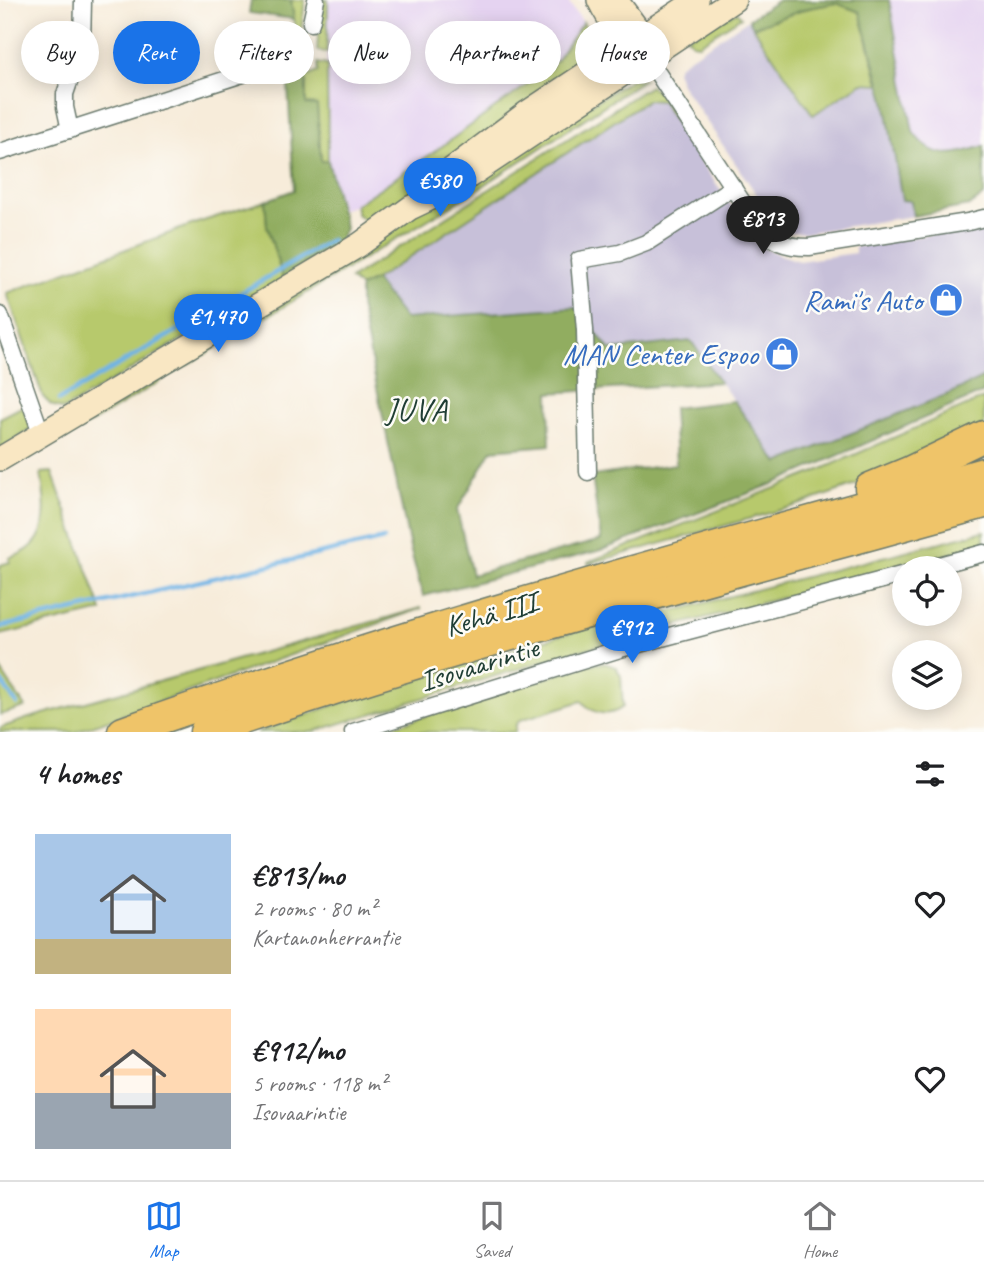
<!DOCTYPE html>
<html lang="en">
<head>
<meta charset="utf-8">
<style>
	:root { --surface:#fff; --page:#f2f2f2; --text:#202124; --muted:#757577; --line:#e0e0e0; --accent:#1a73e8 }
	body { margin:0; font-family:Caveat,sans-serif; background:var(--page); color:var(--text); height:100vh; display:flex; flex-direction:column; font-size:26px; white-space:nowrap }
	* { box-sizing:border-box; margin:0 }
	p { font-size:23px; color:var(--muted) }
	.icon { flex:none; width:38px; height:38px; fill:none; stroke:currentColor; stroke-width:2; stroke-linecap:round; stroke-linejoin:round }
	.map { position:relative; height:732px; overflow:hidden }
	.drawer { display:flex; flex-direction:column; background:var(--surface); flex:1 }
	.drawer>* { flex:none }
	.top-card { position:absolute; left:21px; top:21px; width:943px; height:63px; display:flex; gap:14px }
	.controls { position:absolute; left:892px; top:556px; display:grid; gap:14px }
	.controls a { display:grid; place-items:center; width:70px; height:70px; border-radius:50%; background:var(--surface); box-shadow:0 4px 18px #0003; font-size:35px }
	.price { position:absolute; translate:-50% -60px; padding:0 16px; border-radius:24px; background:var(--accent); color:#fff; font-size:23px; line-height:46px; filter:drop-shadow(0 2px 4px #0008) }
	.price::after { content:''; position:absolute; left:50%; top:42px; width:21px; height:16px; margin-left:-10px; background:inherit; clip-path:polygon(0 0,100% 0,50% 100%) }
	.price.active { background:#222; color:#fff }
	ul { padding:0; list-style:none }
	li { display:flex; align-items:center; gap:21px; height:175px; padding:0 35px }
	li span { display:grid; place-items:center; flex:none; width:196px; height:140px; border-radius:0px; color:#555 }
	li>.icon { margin-inline-start:auto }
	span .icon { width:84px; height:84px; fill:#fffc; stroke-width:1 }
	li b { font-size:30px }
	h2 { display:flex; justify-content:space-between; align-items:center; height:84px; padding:0 35px; font-size:30px }
	.pill { padding:0 24px; border-radius:32px; background:var(--surface); box-shadow:0 4px 18px #0003; font-size:24px; line-height:63px }
	.pill.active { background:var(--accent); color:#fff }
	.tabs { display:flex; justify-content:space-around; align-items:center; height:98px; border-top:2px solid var(--line); background:var(--surface); font-size:19px; color:var(--muted) }
	.tabs a { display:grid; justify-items:center; gap:4px }
	.tabs .active { color:var(--accent) }
	.map>svg:first-child { display:block }
</style>
</head>
<body>
<div class="map">
<svg width="984" height="732" viewBox="0 0 984 732">
	<rect width="100%" height="100%" fill="#fdfcf7"/>
	<filter id="ink" filterUnits="userSpaceOnUse"><feTurbulence type="fractalNoise" baseFrequency=".0143" numOctaves="2"/><feDisplacementMap in="SourceGraphic" scale="14" xChannelSelector="R" yChannelSelector="G"/><feConvolveMatrix kernelMatrix="1 2 1 2 8 2 1 2 1" color-interpolation-filters="sRGB"/></filter>
	<filter id="wash" filterUnits="userSpaceOnUse"><feTurbulence type="fractalNoise" baseFrequency=".00686" numOctaves="4" result="noise"/><feDisplacementMap in="SourceGraphic" scale="28" xChannelSelector="R" yChannelSelector="G"/><feGaussianBlur stdDeviation="1.57" result="paint"/><feColorMatrix in="noise" values="0 0 0 0 0 0 0 0 0 0 0 0 0 0 0 0 0 1.4 0 .05"/><feComposite in="paint" operator="in"/></filter>
	<g filter="url(#wash)">
		<rect width="100%" height="100%" fill="#f7ecda"/>
		<!-- built -->
		<g fill="#e5d3f1">
			<polygon points="328,0 567,0 583,22 552,67 434,152 355,205 342,210 328,161 325,112"/>
			<polygon points="889,0 984,0 984,146 956,155 927,149 913,132"/>
		</g>
		<!-- industrial -->
		<g fill="#c7c0d9">
			<polygon points="749,19 754,27 879,84 885,100 902,200 911,201 913,216 805,233 789,232 779,227 681,84 676,70 680,64"/>
			<polygon points="647,100 662,101 692,149 759,246 778,254 799,261 855,253 855,247 969,228 984,228 984,377 951,393 778,463 691,341 610,351 575,307 405,319 375,280"/>
		</g>
		<!-- green -->
		<g fill="#b7c96c" stroke="#6b8350" stroke-width="2">
			<polygon points="291,0 305,0 300,42 298,44"/>
			<polygon points="324,0 328,0 327,53 317,50 319,24"/>
			<polygon points="836,3 860,12 879,84 862,83 813,115 753,27 809,8"/>
			<polygon points="737,12 741,17 699,44 692,43 687,37"/>
			<path d="M 583,22 L 587,29 L 599,25 C 605,37 600,46 594,57 L 373,219 L 366,221 L 357,214 L 355,205 L 434,152 L 552,67 Z"/>
			<polygon points="318,63 327,65 328,161 321,162 317,106 306,104 306,77 318,72"/>
			<polygon points="632,79 643,80 477,190 74,433 70,425"/>
			<polygon points="650,86 666,98 692,136 689,144 662,101 647,100 375,280 360,287 350,279"/>
			<polygon points="265,201 267,226 283,279 63,410 51,405 43,397 7,293 197,223"/>
			<polygon points="984,398 984,426 864,482 798,505 588,564 588,562 813,473"/>
			<polygon points="27,404 32,420 30,430 0,449 0,418"/>
			<path d="M 52,472 L 102,611 L 0,635 L 0,565 L 10,562 L 9,558 C 53,546 46,509 41,473 Z"/>
			<polygon points="984,531 984,545 574,652 312,732 257,732 389,686 589,627 681,609"/>
			<polygon points="422,608 75,732 0,732 0,728 29,718"/>
			<path d="M 604,663 L 616,667 L 621,676 L 623,707 C 609,718 592,714 582,701 L 520,720 L 516,725 L 515,732 L 375,732 L 590,664 Z"/>
			<polygon points="0,669 25,707 0,715"/>
		</g>
		<!-- forest -->
		<g fill="#91ad60" stroke="#58754a" stroke-width="2">
			<polygon points="251,0 291,0 294,19 249,13"/>
			<path d="M 779,0 L 889,0 L 913,132 C 933,161 954,156 984,146 L 984,196 L 969,206 L 913,216 L 911,201 L 902,200 L 885,100 L 860,12 L 836,3 L 809,8 L 753,27 L 749,19 Z"/>
			<polygon points="301,63 301,73 306,77 306,104 317,105 321,161 328,161 345,228 340,241 283,279 267,226 265,201 294,190 287,68"/>
			<polygon points="375,280 405,319 575,307 610,350 691,341 720,382 549,393 550,445 492,450 457,510 472,575 601,540 592,476 676,464 673,408 734,401 778,463 951,393 984,377 984,392 775,483 602,550 423,596 410,548 360,306 360,287"/>
		</g>
		<g fill="none" stroke-linecap="round" stroke-linejoin="round">
			<!-- stream -->
			<g stroke="#6fb4e5" stroke-width="4.5">
				<polyline points="59,400 331,240"/>
				<polyline points="0,627 384,539"/>
				<polyline points="0,680 17,704"/>
			</g>
		</g>
	</g>
	<g filter="url(#ink)">
		<g fill="none" stroke-linecap="round" stroke-linejoin="round">
			<!-- street casing -->
			<g stroke="#6b7a6e" stroke-width="19">
				<g id="street">
					<polyline points="311,23 316,0"/>
					<path d="M 647,57 L 756,223 C 770,242 786,247 809,247 L 968,222 L 984,218"/>
					<polyline points="70,130 65,107 65,94 82,45 83,0"/>
					<polyline points="0,152 274,64"/>
					<polyline points="0,315 41,433"/>
					<polyline points="588,472 585,330 579,260 620,253 646,243 733,187"/>
					<polyline points="924,569 984,553"/>
					<polyline points="353,732 620,649 905,574"/>
				</g>
			</g>
			<!-- secondary casing -->
			<g stroke="#6b7a6e" stroke-width="26">
				<g id="secondary">
					<path d="M 599,0 C 609,21 623,39 642,53"/>
					<polyline points="616,0 642,35 646,51"/>
					<polyline points="432,186 443,176 528,112 697,0"/>
					<polyline points="0,459 359,245 410,208 450,189 734,0"/>
				</g>
			</g>
			<!-- highway casing -->
			<g stroke="#6b7a6e" stroke-width="33">
				<g id="highway">
					<polyline points="870,488 911,471 984,436"/>
					<path d="M 123,732 C 405,631 695,553 984,473"/>
					<path d="M 205,732 C 461,643 723,576 984,503"/>
				</g>
			</g>
			<!-- street -->
			<use href="#street" stroke="#fff" stroke-width="16"/>
			<!-- secondary -->
			<use href="#secondary" stroke="#f9e7c3" stroke-width="23"/>
			<!-- highway -->
			<use href="#highway" stroke="#efc469" stroke-width="30"/>
		</g>
	</g>
	<!-- icons -->
	<defs>
		<g id="shop-disc" transform="scale(1.75)"><circle r="9.5" fill="#3f7fe0" stroke="#fdfcf7"/><path d="M-5-2.5h2.3a2.7 3.5 0 0 1 5.4 0H5L5.5 6h-11ZM-1.5-2.5h3a1.5 2.3 0 0 0-3 0Z" fill="#fff"/></g>
	</defs>
	<g fill-rule="evenodd">
		<use href="#shop-disc" x="946" y="300"/>
		<use href="#shop-disc" x="782" y="354"/>
	</g>
	<g text-anchor="middle" dominant-baseline="central" stroke-width="5" stroke-linejoin="round" paint-order="stroke">
		<!-- shop labels -->
		<g font-size="30" fill="#366cbe" stroke="#fdfcf7" text-anchor="end">
			<text x="922" y="300">Rami's Auto</text>
			<text x="758" y="354">MAN Center Espoo</text>
		</g>
		<!-- street labels -->
		<g font-size="30" fill="#1f3d34" stroke="#fdfcf7">
			<text transform="translate(491 614) rotate(-16)">Kehä III</text>
			<text transform="translate(479 664) rotate(-17)">Isovaarintie</text>
		</g>
		<!-- neighbourhood labels -->
		<g font-size="32" letter-spacing="2" fill="#1f3d34" stroke="#fdfcf7">
			<text x="417" y="409">JUVA</text>
		</g>
	</g>
</svg>
<div class="controls">
<a><svg class="icon" aria-label="locate" viewBox="0 0 24 24"><circle cx="12" cy="12" r="6"/><path d="M12 2v4M12 18v4M2 12h4M18 12h4"/></svg></a>
<a><svg class="icon" aria-label="layers" viewBox="0 0 24 24"><path d="M12 4l9 5-9 5-9-5zM3 14l9 5 9-5"/></svg></a>
</div>
<b class="price" style="left:440px;top:218px">€580</b>
<b class="price active" style="left:763px;top:256px">€813</b>
<b class="price" style="left:218px;top:354px">€1,470</b>
<b class="price" style="left:632px;top:665px">€912</b>
<div class="top-card">
<a class="pill">Buy</a>
<a class="pill active">Rent</a>
<a class="pill">Filters</a>
<a class="pill">New</a>
<a class="pill">Apartment</a>
<a class="pill">House</a>
</div>
</div>
<section class="drawer">
<h2>4 homes<svg class="icon" aria-label="filters" viewBox="0 0 24 24"><path d="M4 7h16M4 17h16"/><circle cx="9" cy="7" r="2"/><circle cx="15" cy="17" r="2"/></svg></h2>
<ul>
<li><span style="background:linear-gradient(#a9c7e8 75%,#c2b280 0)"><svg class="icon" aria-label="home" viewBox="0 0 24 24"><path d="M3 11l9-7 9 7M6 9v11h12V9"/></svg></span><div><b>€813/mo</b><p>2 rooms · 80 m²</p><p>Kartanonherrantie</p></div><svg class="icon" aria-label="heart" viewBox="0 0 24 24"><path d="M12 20l-8-8c-3-5 5-10 8-4 3-6 11-1 8 4z"/></svg></li>
<li><span style="background:linear-gradient(#ffd9b3 60%,#9aa5b1 0)"><svg class="icon" aria-label="home" viewBox="0 0 24 24"><path d="M3 11l9-7 9 7M6 9v11h12V9"/></svg></span><div><b>€912/mo</b><p>5 rooms · 118 m²</p><p>Isovaarintie</p></div><svg class="icon" aria-label="heart" viewBox="0 0 24 24"><path d="M12 20l-8-8c-3-5 5-10 8-4 3-6 11-1 8 4z"/></svg></li>
</ul>
</section>
<nav class="tabs">
<a class="active"><svg class="icon" aria-label="map" viewBox="0 0 24 24"><path d="M3 6l6-2 6 2 6-2v14l-6 2-6-2-6 2zM9 4v14M15 6v14"/></svg>Map</a>
<a><svg class="icon" aria-label="saved" viewBox="0 0 24 24"><path d="M7 4h10v16l-5-4-5 4z"/></svg>Saved</a>
<a><svg class="icon" aria-label="home" viewBox="0 0 24 24"><path d="M3 11l9-7 9 7M6 9v11h12V9"/></svg>Home</a>
</nav>
</body>
</html>
